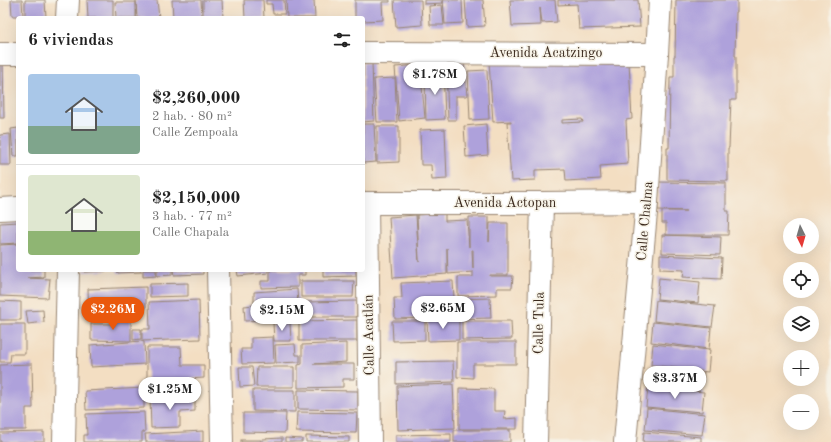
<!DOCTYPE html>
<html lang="es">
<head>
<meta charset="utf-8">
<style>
	:root { --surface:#fff; --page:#f6f6f6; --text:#222; --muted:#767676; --line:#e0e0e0; --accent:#ea580c }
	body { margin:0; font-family:"Old Standard TT",serif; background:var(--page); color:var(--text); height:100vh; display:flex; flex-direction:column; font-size:15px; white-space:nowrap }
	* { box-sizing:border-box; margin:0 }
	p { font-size:13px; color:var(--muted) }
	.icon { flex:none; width:22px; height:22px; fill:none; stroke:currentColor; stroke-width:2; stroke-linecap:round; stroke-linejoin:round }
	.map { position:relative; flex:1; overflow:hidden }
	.sheet { position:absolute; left:16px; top:16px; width:349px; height:256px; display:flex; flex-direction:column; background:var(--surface); border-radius:4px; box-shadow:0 4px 16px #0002 }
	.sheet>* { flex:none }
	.needle { width:26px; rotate:175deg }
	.tools { position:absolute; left:783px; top:218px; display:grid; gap:8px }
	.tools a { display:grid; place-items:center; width:36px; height:36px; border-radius:50%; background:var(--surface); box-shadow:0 4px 16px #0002; font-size:20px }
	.price { position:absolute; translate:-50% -34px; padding:0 9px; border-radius:14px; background:#fff; color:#222; font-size:13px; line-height:26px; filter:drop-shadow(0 1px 2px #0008) }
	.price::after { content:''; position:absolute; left:50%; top:24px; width:12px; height:9px; margin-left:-6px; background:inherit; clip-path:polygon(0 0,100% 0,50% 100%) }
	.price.selected { background:var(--accent); color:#fff }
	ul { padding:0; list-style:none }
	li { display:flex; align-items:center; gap:12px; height:100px; padding:0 12px }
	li+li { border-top:1px solid var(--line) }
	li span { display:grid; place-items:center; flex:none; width:112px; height:80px; border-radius:4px; color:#555 }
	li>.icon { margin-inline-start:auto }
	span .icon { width:48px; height:48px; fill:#fffc; stroke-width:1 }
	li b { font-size:17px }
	h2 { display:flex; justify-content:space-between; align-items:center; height:48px; padding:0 12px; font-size:17px }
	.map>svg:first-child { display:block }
</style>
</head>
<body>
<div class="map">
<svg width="831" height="442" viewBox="0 0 831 442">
	<rect width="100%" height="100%" fill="#f7f3e8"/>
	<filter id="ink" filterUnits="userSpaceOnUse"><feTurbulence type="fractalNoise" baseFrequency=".025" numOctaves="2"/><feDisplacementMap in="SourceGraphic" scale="8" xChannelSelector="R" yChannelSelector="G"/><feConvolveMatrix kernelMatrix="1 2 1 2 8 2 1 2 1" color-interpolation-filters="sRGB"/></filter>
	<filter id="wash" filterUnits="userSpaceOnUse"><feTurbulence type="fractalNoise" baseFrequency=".012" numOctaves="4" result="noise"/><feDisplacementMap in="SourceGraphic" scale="16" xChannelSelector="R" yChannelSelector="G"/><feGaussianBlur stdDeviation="0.9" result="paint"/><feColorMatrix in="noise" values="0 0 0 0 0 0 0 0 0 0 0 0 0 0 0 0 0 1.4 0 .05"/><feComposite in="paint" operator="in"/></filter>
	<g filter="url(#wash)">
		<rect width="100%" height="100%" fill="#f3dec2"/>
		<g id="blocks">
			<!-- building -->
			<g fill="#aea1db" fill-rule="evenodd">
				<polygon points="11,0 22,0 23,16 12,16"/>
				<polygon points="25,0 45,0 46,18 25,18"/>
				<polygon points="87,0 113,0 113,18 88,18"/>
				<polygon points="136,0 157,0 159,18 137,18"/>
				<polygon points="172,0 201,0 202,18 173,18"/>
				<polygon points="203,0 222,0 223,18 203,18"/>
				<polygon points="244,0 263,0 264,18 245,18"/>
				<polygon points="266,0 284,0 285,14 273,14 272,4 266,4"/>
				<polygon points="286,0 314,0 315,18 287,18"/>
				<polygon points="355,0 390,0 390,2 382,2 383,20 363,21 363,18 355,18"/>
				<polygon points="394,0 421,0 422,25 396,27"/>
				<polygon points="424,0 443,0 443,3 424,4"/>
				<polygon points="443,0 462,0 463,23 445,24"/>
				<polygon points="465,0 483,0 485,26 467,27"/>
				<polygon points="510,0 555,0 557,22 542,23 540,8 541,25 512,26"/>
				<polygon points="558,0 638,0 640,27 579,29 577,4 558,5"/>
				<polygon points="676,0 737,0 737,12 736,12 735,56 736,56 736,100 731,100 729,148 728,148 728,181 667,180 667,148 669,148 670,77 674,77 674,56 675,56"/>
				<polygon points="115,2 136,2 136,18 116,18"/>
				<polygon points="442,5 444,25 430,25 429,6"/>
				<polygon points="0,60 3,60 4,118 0,118"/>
				<polygon points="464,62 467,96 456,96 456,120 448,120 446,63"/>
				<path d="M 489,62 L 629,62 L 632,119 L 626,120 L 628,164 L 600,166 L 601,179 L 566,181 L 565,169 L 535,170 L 535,180 L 511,181 L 507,122 L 511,122 L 511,121 L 493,122 ZM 582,119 L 583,122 L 562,123 L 562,120 Z"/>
				<polygon points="363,63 372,63 374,121 363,122"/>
				<polygon points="420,65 425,118 399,121 395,67"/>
				<polygon points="443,65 445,119 426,120 425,79 435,79 435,66"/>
				<polygon points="487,70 489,119 470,120 468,71"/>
				<polygon points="395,78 397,122 377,122 374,79"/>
				<polygon points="363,124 374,124 376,162 363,163"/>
				<polygon points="486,124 488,155 466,157 464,126"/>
				<polygon points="377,126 399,126 399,162 377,163"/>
				<polygon points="18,128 18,156 13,156 11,129"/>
				<polygon points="445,129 447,179 432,180 431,165 421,165 420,130"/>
				<polygon points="10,134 11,165 0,165 0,135"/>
				<polygon points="659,182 726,183 726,211 729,211 728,235 666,235 666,223 662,223 662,211 687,211 658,210"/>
				<path d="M 445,213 L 445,221 L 467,220 L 469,247 L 469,217 L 489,217 L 489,242 L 490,223 L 508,223 L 508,275 L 490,275 L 490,276 L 513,276 L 512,288 L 497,288 L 497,295 L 458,296 L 458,277 L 473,277 L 473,272 L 448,274 L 447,248 L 447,274 L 393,278 L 389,217 L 416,215 L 419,262 L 417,215 ZM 472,250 L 473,250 L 473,269 Z"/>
				<polygon points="18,222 18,243 0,244 0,223"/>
				<polygon points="662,235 721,237 720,255 662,253"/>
				<polygon points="18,244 18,270 44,270 44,277 27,278 50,279 48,298 0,296 0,245"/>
				<polygon points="660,255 722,258 721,279 683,277 684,270 660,269"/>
				<polygon points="84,270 106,270 106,271 84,272"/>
				<polygon points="117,270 141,270 141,272 118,273"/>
				<polygon points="143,270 156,270 156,276 143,277"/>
				<polygon points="157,270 172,270 172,275 157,276"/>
				<polygon points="173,270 203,270 203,274 174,275"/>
				<polygon points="237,270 268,270 268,273 238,276"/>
				<polygon points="270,270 305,270 305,275 298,275 298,287 261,288 261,281 270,281"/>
				<polygon points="323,270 356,270 356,276 323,277"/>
				<polygon points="659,278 700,282 698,303 657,299"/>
				<polygon points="301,281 354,281 353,297 301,297"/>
				<polygon points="453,281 455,317 395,319 394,298 402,298 401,283"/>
				<polygon points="188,283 188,296 150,297 150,284"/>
				<polygon points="146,287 146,308 136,308 136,316 89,318 88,289"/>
				<polygon points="297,289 299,318 245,321 244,306 254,305 254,292"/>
				<polygon points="490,298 491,318 459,319 458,299"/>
				<polygon points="199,300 200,339 142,341 144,342 145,364 91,367 90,345 142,341 142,329 150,329 149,302"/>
				<polygon points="656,300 715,306 712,327 654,321"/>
				<polygon points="0,301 21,302 21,320 0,320"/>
				<polygon points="357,301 357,317 305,317 304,302"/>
				<polygon points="43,310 44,322 28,324 26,311"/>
				<polygon points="112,318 131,318 131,341 91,340 91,324 113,324"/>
				<polygon points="357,320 357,341 299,341 299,321"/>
				<polygon points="459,320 459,340 428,341 427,321"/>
				<polygon points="392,321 425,321 425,340 393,341"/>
				<polygon points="462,321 511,321 512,339 462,340"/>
				<polygon points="653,322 711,328 709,349 651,342"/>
				<polygon points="273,323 290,323 291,341 274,341"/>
				<polygon points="0,324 25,324 25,354 11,354 10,362 0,362"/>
				<polygon points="133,329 141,329 141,339 133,340"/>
				<polygon points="273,337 274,363 242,364 241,349 251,349 251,338"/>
				<polygon points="457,342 516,342 516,364 473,364 473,378 457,377"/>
				<polygon points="346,343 346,362 313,364 354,364 354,379 343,379 343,387 298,388 298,365 302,364 302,345"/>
				<polygon points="295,344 296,355 300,355 300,362 276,363 275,345"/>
				<polygon points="653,344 710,350 708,372 651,365"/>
				<polygon points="147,347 181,347 182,365 204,365 204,378 188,379 188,387 147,387"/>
				<polygon points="453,361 454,382 396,384 396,362"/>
				<polygon points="32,364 33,408 26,408 26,430 0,430 0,365"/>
				<polygon points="239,367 252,367 254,386 240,387"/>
				<polygon points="257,367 294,367 294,387 256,387"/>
				<polygon points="658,368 704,372 703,383 698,383 698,390 657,387"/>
				<polygon points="453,384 455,428 398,430 397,386"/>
				<polygon points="648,387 704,392 702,412 646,407"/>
				<polygon points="144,388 144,408 86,410 85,391"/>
				<polygon points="459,388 494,389 494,411 505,411 504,419 517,418 517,429 459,429"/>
				<polygon points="253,390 295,390 295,412 253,411"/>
				<polygon points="298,390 358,391 358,410 298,409"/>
				<polygon points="195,397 195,411 180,412 180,427 151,428 150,398"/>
				<polygon points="647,408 705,414 702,435 645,430"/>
				<polygon points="144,412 145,432 142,432 142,442 84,442 84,435 87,435 86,414"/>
				<polygon points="297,412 357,413 356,433 296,432"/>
				<polygon points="243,413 286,413 285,433 243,432"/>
				<rect x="454" y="430" width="56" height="12"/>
				<polygon points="203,431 203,442 146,442 145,434"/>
				<polygon points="44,432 44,442 0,442 0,433"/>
				<polygon points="644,432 701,437 701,442 643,442"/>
				<polygon points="451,434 451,442 396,442 396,435"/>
				<polygon points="306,436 349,437 349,442 306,442"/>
				<polygon points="282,438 282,442 263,442 263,439"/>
				<polygon points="285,438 302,439 302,442 285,442"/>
				<rect x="241" y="440" width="20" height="2"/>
			</g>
		</g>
	</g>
	<g filter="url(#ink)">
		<use href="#blocks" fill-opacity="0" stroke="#978470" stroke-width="1"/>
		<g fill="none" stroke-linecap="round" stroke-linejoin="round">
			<!-- minor casing -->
			<g stroke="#978470" stroke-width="24">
				<g id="minor">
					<polyline points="67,18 68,0"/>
					<polyline points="363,53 657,54"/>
					<polyline points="0,54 18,54"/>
					<polyline points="363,203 542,203 647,202"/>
					<polyline points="367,203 370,442"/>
					<polyline points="0,209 18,208"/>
					<polyline points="218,270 222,442"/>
					<polyline points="64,442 68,270"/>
					<polyline points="536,442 542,203"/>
					<polyline points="625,442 647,202 657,54 660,0"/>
				</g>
			</g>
			<!-- minor -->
			<use href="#minor" stroke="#fff" stroke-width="22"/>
		</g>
	</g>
	<g text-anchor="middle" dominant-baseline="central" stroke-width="3" stroke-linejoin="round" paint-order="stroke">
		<!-- street labels -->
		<g font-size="14" fill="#3b2a1e" stroke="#f7f3e8">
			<text x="546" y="53">Avenida Acatzingo</text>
			<text x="505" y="203">Avenida Actopan</text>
			<text transform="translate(645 221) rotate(-85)">Calle Chalma</text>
			<text transform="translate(539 323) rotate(-89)">Calle Tula</text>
			<text transform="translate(369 335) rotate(-91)">Calle Acatlán</text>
		</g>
	</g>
</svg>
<div class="tools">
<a><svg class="needle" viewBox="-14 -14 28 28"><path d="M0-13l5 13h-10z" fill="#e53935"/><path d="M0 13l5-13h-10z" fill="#767676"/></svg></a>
<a><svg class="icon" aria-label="locate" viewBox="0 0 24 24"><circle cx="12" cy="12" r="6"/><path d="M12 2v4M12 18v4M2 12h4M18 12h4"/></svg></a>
<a><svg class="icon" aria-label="layers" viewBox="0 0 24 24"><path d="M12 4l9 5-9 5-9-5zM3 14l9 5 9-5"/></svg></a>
<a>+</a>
<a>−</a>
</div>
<b class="price" style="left:435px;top:96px">$1.78M</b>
<b class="price" style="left:443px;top:330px">$2.65M</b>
<b class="price selected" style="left:113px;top:331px">$2.26M</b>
<b class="price" style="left:282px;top:332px">$2.15M</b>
<b class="price" style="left:675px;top:400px">$3.37M</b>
<b class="price" style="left:170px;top:411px">$1.25M</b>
<section class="sheet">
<h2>6 viviendas<svg class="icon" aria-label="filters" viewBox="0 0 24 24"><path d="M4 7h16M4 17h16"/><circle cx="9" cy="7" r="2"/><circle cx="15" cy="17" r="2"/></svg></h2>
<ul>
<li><span style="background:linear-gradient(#a9c7e8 65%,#7fa58c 0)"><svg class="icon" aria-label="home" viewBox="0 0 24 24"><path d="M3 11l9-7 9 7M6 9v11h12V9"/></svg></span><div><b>$2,260,000</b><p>2 hab. · 80 m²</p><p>Calle Zempoala</p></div></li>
<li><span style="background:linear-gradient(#dfe7d0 70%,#8fb573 0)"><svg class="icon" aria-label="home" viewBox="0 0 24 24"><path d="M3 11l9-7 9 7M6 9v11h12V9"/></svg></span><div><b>$2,150,000</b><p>3 hab. · 77 m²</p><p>Calle Chapala</p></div></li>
</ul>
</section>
</div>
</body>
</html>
